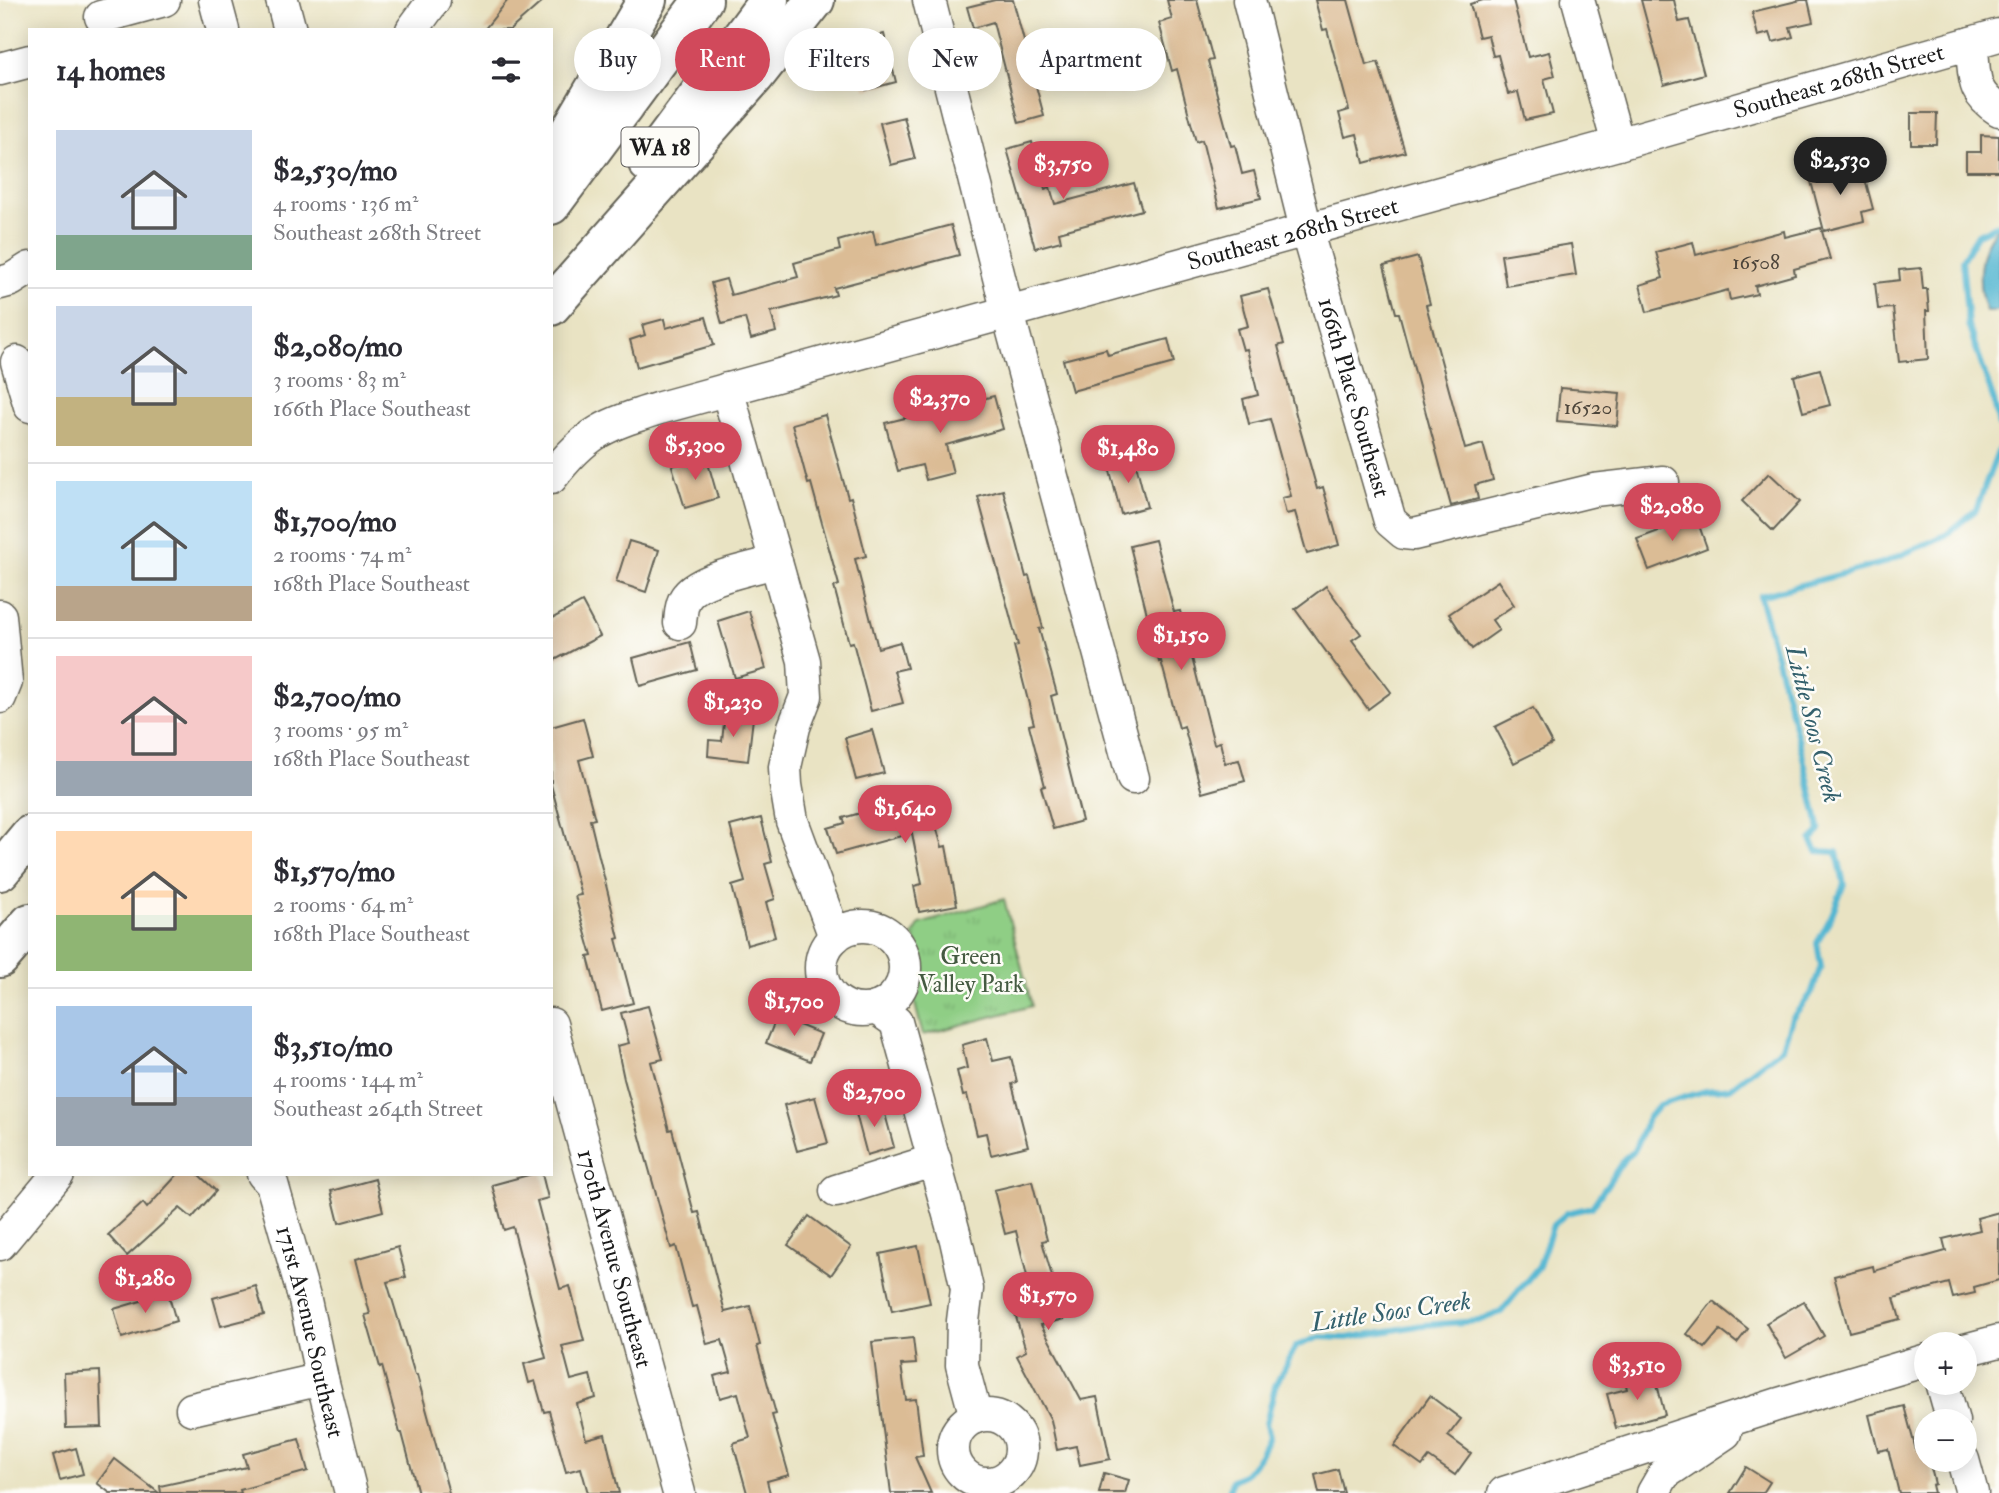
<!DOCTYPE html>
<html lang="en">
<head>
<meta charset="utf-8">
<style>
	:root { --surface:#fff; --page:#f7f7f7; --text:#2b2b33; --muted:#7c7c81; --line:#e1e1e2; --accent:#d1495b }
	body { margin:0; font-family:"IM FELL Double Pica",serif; background:var(--page); color:var(--text); height:100vh; display:flex; flex-direction:column; font-size:26px; white-space:nowrap }
	* { box-sizing:border-box; margin:0 }
	p { font-size:23px; color:var(--muted) }
	.icon { flex:none; width:38px; height:38px; fill:none; stroke:currentColor; stroke-width:2; stroke-linecap:round; stroke-linejoin:round }
	.map { position:relative; flex:1; overflow:hidden }
	.side { position:absolute; left:28px; top:28px; width:525px; height:1148px; display:flex; flex-direction:column; background:var(--surface); border-radius:0px; box-shadow:0 4px 18px #0003 }
	.side>* { flex:none }
	.banner { position:absolute; left:574px; top:28px; width:665px; height:63px; display:flex; gap:14px }
	.tools { position:absolute; left:1914px; top:1332px; display:grid; gap:14px }
	.tools a { display:grid; place-items:center; width:63px; height:63px; border-radius:50%; background:var(--surface); box-shadow:0 4px 18px #0003; font-size:35px }
	.price { position:absolute; translate:-50% -60px; padding:0 16px; border-radius:24px; background:var(--accent); color:#fff; font-size:23px; line-height:46px; filter:drop-shadow(0 2px 4px #0008) }
	.price::after { content:''; position:absolute; left:50%; top:42px; width:21px; height:16px; margin-left:-10px; background:inherit; clip-path:polygon(0 0,100% 0,50% 100%) }
	.price.active { background:#222; color:#fff }
	ul { padding:0; list-style:none }
	li { display:flex; align-items:center; gap:21px; height:175px; padding:0 28px }
	li+li { border-top:2px solid var(--line) }
	li span { display:grid; place-items:center; flex:none; width:196px; height:140px; border-radius:0px; color:#555 }
	li>.icon { margin-inline-start:auto }
	span .icon { width:84px; height:84px; fill:#fffc; stroke-width:1 }
	li b { font-size:30px }
	h2 { display:flex; justify-content:space-between; align-items:center; height:84px; padding:0 28px; font-size:30px }
	.tag { padding:0 24px; border-radius:32px; background:var(--surface); box-shadow:0 4px 18px #0003; font-size:24px; line-height:63px }
	.tag.active { background:var(--accent); color:#fff }
	.map>svg:first-child { display:block }
</style>
</head>
<body>
<div class="map">
<svg width="1999" height="1493" viewBox="0 0 1999 1493">
	<defs>
		<pattern id="park-tufts" width="24" height="20" patternUnits="userSpaceOnUse" patternTransform="scale(1.75)"><rect width="24" height="20" fill="#8fce85"/><path d="M3 7l-1-3M5 7V3M7 7l1-3M15 17l-1-3M17 17v-4M19 17l1-3" fill="none" stroke="#7bb072"/></pattern>
	</defs>
	<rect width="100%" height="100%" fill="#fdfcf7"/>
	<filter id="ink" filterUnits="userSpaceOnUse"><feTurbulence type="fractalNoise" baseFrequency=".0143" numOctaves="2"/><feDisplacementMap in="SourceGraphic" scale="14" xChannelSelector="R" yChannelSelector="G"/><feConvolveMatrix kernelMatrix="1 2 1 2 8 2 1 2 1" color-interpolation-filters="sRGB"/></filter>
	<filter id="wash" filterUnits="userSpaceOnUse"><feTurbulence type="fractalNoise" baseFrequency=".00686" numOctaves="4" result="noise"/><feDisplacementMap in="SourceGraphic" scale="28" xChannelSelector="R" yChannelSelector="G"/><feGaussianBlur stdDeviation="1.57" result="paint"/><feColorMatrix in="noise" values="0 0 0 0 0 0 0 0 0 0 0 0 0 0 0 0 0 1.4 0 .05"/><feComposite in="paint" operator="in"/></filter>
	<g filter="url(#wash)">
		<rect width="100%" height="100%" fill="#e9e3c3"/>
		<!-- park -->
		<polygon fill="url(#park-tufts)" stroke="#567550" stroke-width="2" points="1004,899 1032,1006 923,1035 914,1000 921,968 917,945 913,935 920,924"/>
		<!-- water -->
		<path fill="#52b6d1" stroke="#376976" stroke-width="2" d="M 1999,227 L 1999,311 L 1986,311 C 1976,286 1977,246 1999,227 Z"/>
		<g fill="none" stroke-linecap="round" stroke-linejoin="round">
			<!-- stream -->
			<g stroke="#52b6d1" stroke-width="6">
				<polyline points="1999,224 1978,234 1962,260 1968,325 1994,401 1999,426"/>
				<polyline points="1229,1493 1232,1480 1245,1474 1259,1457 1269,1437 1266,1424 1275,1386 1296,1346 1320,1337 1347,1338 1423,1325 1478,1321 1501,1312 1539,1266 1553,1225 1567,1213 1592,1207 1625,1158 1634,1151 1648,1118 1659,1105 1705,1091 1730,1088 1783,1047 1792,1018 1811,994 1821,966 1817,943 1831,917 1844,884 1837,852 1817,851 1811,840 1820,831 1802,753 1760,596 1883,563 1946,535 1976,510 1999,449"/>
			</g>
		</g>
		<g id="blocks">
			<!-- building -->
			<g fill="#dbbc95">
				<polygon points="508,0 544,0 510,30 484,30"/>
				<polygon points="995,0 1013,0 1044,116 1019,123 993,22 973,28 967,7"/>
				<polygon points="1167,0 1197,0 1213,60 1208,61 1231,146 1235,145 1242,174 1254,171 1261,198 1219,208 1202,140 1196,142 1177,69 1172,71 1159,23 1172,19"/>
				<polygon points="1315,0 1348,0 1366,65 1378,62 1405,152 1364,163 1357,134 1345,137 1339,113 1349,110 1327,29 1323,30"/>
				<polygon points="1483,0 1513,0 1528,57 1549,52 1555,76 1544,79 1553,114 1525,120 1518,92 1508,94 1498,55 1493,56 1488,35 1479,37 1470,4"/>
				<polygon points="1641,0 1674,0 1679,22 1689,20 1704,74 1664,85"/>
				<polygon points="1801,0 1808,0 1813,22 1790,27 1793,37 1773,42 1770,33 1758,36 1752,12"/>
				<polygon points="884,34 896,82 866,90 853,42"/>
				<polygon points="1911,113 1937,113 1936,144 1911,144"/>
				<polygon points="904,117 915,159 891,165 880,123"/>
				<polygon points="1981,135 1999,136 1999,171 1966,171 1966,152 1981,152"/>
				<polygon points="1032,142 1045,189 1050,187 1055,204 1134,183 1142,210 1059,232 1061,241 1035,248 1007,149"/>
				<polygon points="1835,163 1839,177 1863,171 1873,209 1862,212 1864,221 1824,231 1808,170"/>
				<polygon points="951,225 959,255 834,288 836,295 771,312 776,332 751,339 745,318 722,324 711,283 726,279 731,295 798,277 794,263 840,250 838,241 873,231 876,245"/>
				<polygon points="1821,228 1830,259 1794,269 1795,275 1755,286 1757,294 1730,300 1728,290 1647,312 1640,285 1663,278 1656,252 1693,242 1696,255 1784,231 1785,237"/>
				<polygon points="1571,244 1576,275 1506,286 1501,255"/>
				<polygon points="1418,257 1430,304 1426,305 1465,449 1483,444 1493,480 1475,485 1478,499 1451,506 1399,313 1396,313 1384,266"/>
				<polygon points="1921,268 1923,289 1927,289 1929,311 1926,311 1928,359 1899,362 1893,308 1878,309 1875,283 1900,280 1899,270"/>
				<polygon points="1268,289 1284,344 1278,346 1298,422 1317,489 1323,487 1339,545 1307,554 1295,512 1286,514 1282,498 1291,496 1270,419 1249,424 1243,399 1258,395 1247,349 1243,350 1237,329 1248,326 1240,296"/>
				<polygon points="706,317 714,345 637,367 630,340 645,335 642,325 664,319 666,328"/>
				<polygon points="1168,339 1174,363 1072,391 1063,360 1106,349 1108,355"/>
				<polygon points="1820,369 1830,405 1803,412 1794,376"/>
				<polygon points="1560,388 1620,393 1617,426 1557,421"/>
				<polygon points="994,396 1003,429 946,445 953,473 926,480 922,465 898,471 885,423"/>
				<polygon points="825,415 848,498 851,497 866,556 855,559 878,648 900,642 907,668 894,671 903,703 871,711 853,642 849,643 834,587 839,585 811,483 808,484 792,424"/>
				<polygon points="706,456 718,498 685,508 672,466"/>
				<polygon points="1134,456 1147,507 1121,514 1108,463"/>
				<polygon points="1769,473 1800,502 1773,531 1742,501"/>
				<polygon points="1003,490 1026,577 1029,576 1043,628 1039,629 1057,694 1051,696 1082,821 1053,829 1041,787 1045,786 1029,725 1034,724 1014,646 1018,645 978,497"/>
				<polygon points="1696,517 1707,548 1649,570 1637,539"/>
				<polygon points="1155,540 1174,612 1180,611 1214,744 1220,742 1225,763 1239,760 1245,781 1202,793 1184,726 1179,728 1161,661 1159,662 1130,546"/>
				<polygon points="629,541 659,550 646,592 616,582"/>
				<polygon points="1498,581 1514,605 1492,620 1499,630 1472,649 1449,614"/>
				<polygon points="1326,586 1361,634 1352,640 1391,692 1368,709 1295,609"/>
				<polygon points="582,602 600,636 551,662 551,619"/>
				<polygon points="749,611 766,669 735,678 718,621"/>
				<polygon points="690,642 697,670 640,686 633,658"/>
				<polygon points="1533,708 1552,744 1514,763 1495,727"/>
				<polygon points="725,714 753,718 748,761 708,756 709,740 722,741"/>
				<polygon points="583,718 593,756 579,760 595,819 590,820 619,938 616,939 633,1003 602,1011 588,957 592,956 575,896 581,895 551,785 551,727"/>
				<polygon points="872,730 884,773 856,780 845,738"/>
				<polygon points="927,794 942,847 946,846 957,905 919,912 914,886 922,884 912,833 836,854 828,828 845,823 843,818"/>
				<polygon points="761,818 772,862 765,864 775,899 766,902 775,937 747,945 732,886 745,882 730,826"/>
				<polygon points="648,1006 663,1059 651,1062 669,1130 672,1129 694,1213 699,1212 725,1312 750,1306 760,1345 757,1346 776,1414 772,1415 789,1475 767,1481 770,1493 747,1493 733,1443 750,1438 738,1393 720,1398 714,1376 731,1372 722,1340 707,1344 697,1306 692,1307 676,1246 671,1248 624,1079 617,1046 629,1043 621,1013"/>
				<polygon points="777,1016 821,1034 810,1061 766,1043"/>
				<polygon points="987,1038 993,1061 1011,1057 1017,1082 1012,1084 1028,1146 991,1155 986,1133 977,1135 967,1095 963,1096 957,1071 967,1068 962,1045"/>
				<polygon points="815,1097 828,1143 797,1151 784,1105"/>
				<polygon points="882,1103 894,1147 867,1155 855,1110"/>
				<polygon points="178,1174 198,1174 216,1191 192,1218 180,1208 127,1256 108,1235 143,1203 147,1208"/>
				<polygon points="532,1174 542,1174 548,1198 537,1201 560,1289 570,1286 584,1341 562,1346 571,1380 590,1375 596,1398 577,1404 586,1439 605,1434 619,1493 588,1493 581,1468 566,1472 549,1411 544,1412 535,1381 529,1383 524,1364 546,1358 513,1227 504,1230 492,1185"/>
				<polygon points="375,1179 383,1211 339,1223 331,1191"/>
				<polygon points="1032,1181 1047,1240 1042,1241 1064,1319 1041,1325 1081,1400 1097,1397 1110,1459 1080,1465 1076,1446 1057,1450 1051,1420 1017,1356 1026,1351 1013,1307 1026,1304 1019,1278 1027,1276 1016,1231 1005,1234 994,1190"/>
				<polygon points="1999,1212 1999,1280 1974,1287 1975,1293 1953,1298 1949,1283 1894,1298 1900,1319 1849,1332 1834,1276 1873,1266 1874,1271 1946,1251 1943,1239 1980,1230 1977,1218"/>
				<polygon points="809,1216 851,1247 831,1275 788,1245"/>
				<polygon points="918,1246 930,1303 892,1311 880,1254"/>
				<polygon points="398,1247 406,1277 387,1282 415,1375 417,1375 449,1493 418,1493 402,1433 400,1433 382,1366 380,1367 365,1315 370,1314 356,1259"/>
				<polygon points="256,1286 264,1315 221,1326 213,1298"/>
				<polygon points="168,1293 176,1321 122,1338 114,1309"/>
				<polygon points="1713,1301 1748,1329 1737,1343 1720,1330 1705,1348 1687,1334"/>
				<polygon points="1804,1301 1824,1336 1786,1358 1766,1323"/>
				<polygon points="913,1338 916,1364 901,1365 906,1400 916,1399 923,1456 915,1457 931,1493 891,1493 872,1342"/>
				<polygon points="100,1371 102,1427 66,1428 64,1373"/>
				<polygon points="1654,1373 1665,1415 1616,1428 1607,1394 1627,1389 1625,1381"/>
				<polygon points="1430,1396 1461,1419 1448,1436 1471,1453 1455,1475 1429,1457 1422,1466 1394,1446"/>
				<polygon points="1904,1406 1916,1450 1925,1447 1927,1460 1929,1460 1935,1484 1932,1485 1934,1493 1899,1493 1888,1449 1878,1451 1869,1415"/>
				<polygon points="299,1439 308,1471 240,1490 241,1493 161,1493 160,1486 247,1467 243,1454"/>
				<polygon points="76,1448 83,1474 60,1480 53,1455"/>
				<polygon points="115,1459 159,1493 110,1493 97,1483"/>
				<polygon points="1746,1467 1770,1482 1763,1493 1730,1493"/>
				<polygon points="1338,1469 1344,1493 1319,1493 1315,1475"/>
				<polygon points="1104,1473 1129,1480 1125,1493 1099,1493"/>
			</g>
		</g>
	</g>
	<g filter="url(#ink)">
		<use href="#blocks" fill-opacity="0" stroke="#646256" stroke-width="2"/>
		<g fill="none" stroke-linecap="round" stroke-linejoin="round">
			<!-- minor casing -->
			<g stroke="#646256" stroke-width="35">
				<g id="minor">
					<polyline points="215,0 223,30"/>
					<polyline points="282,0 290,30"/>
					<polyline points="929,0 1008,313 1133,778"/>
					<path id="s1" d="M 1249,0 L 1306,229 L 1390,521 L 1404,533 L 1414,534 L 1594,490 L 1663,482"/>
					<polyline points="1578,0 1618,144"/>
					<polyline points="101,17 164,0"/>
					<polyline points="412,30 434,0"/>
					<path d="M 1971,43 C 1976,75 1969,91 1999,110"/>
					<polyline points="0,69 30,61"/>
					<polyline points="0,283 11,280 30,268"/>
					<polyline points="17,362 30,406"/>
					<polyline points="727,389 804,661 806,696 794,727 785,767 786,785 792,821 835,937"/>
					<path id="s2" d="M 551,478 C 587,431 606,425 660,408 L 1618,144 L 1999,35"/>
					<polyline points="0,616 6,682 0,697"/>
					<path d="M 680,623 C 681,614 681,603 687,596 C 700,578 754,568 776,562"/>
					<circle cx="863" cy="968" r="42"/>
					<polyline points="876,1008 896,1022 956,1240 967,1289 963,1321 962,1365 976,1417"/>
					<path id="s3" d="M 551,1024 L 679,1493"/>
					<path id="s4" d="M 263,1174 L 272,1184 L 305,1300 L 322,1379 L 351,1493"/>
					<polyline points="836,1191 935,1160"/>
					<polyline points="0,1244 58,1174"/>
					<polyline points="1965,1350 1999,1341"/>
					<polyline points="1942,1382 1953,1421"/>
					<polyline points="192,1409 322,1379"/>
					<circle cx="987" cy="1449" r="34"/>
					<polyline points="1963,1460 1972,1493"/>
					<polyline points="1504,1493 1779,1404 1927,1360"/>
					<polyline points="1653,1493 1664,1474 1725,1433"/>
				</g>
			</g>
			<!-- highway casing -->
			<g stroke="#646256" stroke-width="42">
				<g id="highway">
					<polyline points="551,163 647,0"/>
					<polyline points="648,163 769,0"/>
					<polyline points="551,205 703,0"/>
					<polyline points="551,306 755,76 815,0"/>
					<polyline points="0,871 30,835"/>
					<polyline points="0,958 30,923"/>
				</g>
			</g>
			<!-- minor -->
			<use href="#minor" stroke="#fff" stroke-width="32"/>
			<!-- highway -->
			<use href="#highway" stroke="#fff" stroke-width="38"/>
		</g>
	</g>
	<g text-anchor="middle" dominant-baseline="central" stroke-width="5" stroke-linejoin="round" paint-order="stroke">
		<!-- number labels -->
		<g font-size="21" fill="#4c443a">
			<text x="1756" y="262">16508</text>
			<text x="1588" y="407">16520</text>
		</g>
		<!-- shield labels -->
		<rect fill="#fdfcf7" stroke="#605f5e" stroke-width="2" x="621.5" y="127.5" width="77" height="39" rx="5"/>
		<g font-size="23" font-weight="bold" fill="#1c1c1c">
			<text x="660" y="147">WA 18</text>
		</g>
		<!-- street labels -->
		<g font-size="24" fill="#1c1c1c" stroke="#fdfcf7">
			<text stroke="none"><textPath href="#s2" startOffset="1356">Southeast 268th Street</textPath></text>
			<text stroke="none"><textPath href="#s2" startOffset="789">Southeast 268th Street</textPath></text>
			<text stroke="none"><textPath href="#s1" startOffset="411">166th Place Southeast</textPath></text>
			<text stroke="none"><textPath href="#s3" startOffset="243">170th Avenue Southeast</textPath></text>
			<text stroke="none"><textPath href="#s4" startOffset="166">171st Avenue Southeast</textPath></text>
		</g>
		<!-- park labels -->
		<g font-size="24" fill="#445a41" stroke="#fdfcf7">
			<text x="971" y="956">Green<tspan x="971" dy="28">Valley Park</tspan></text>
		</g>
		<!-- water labels -->
		<g font-size="26" font-style="italic" fill="#34616d" stroke="#fdfcf7">
			<text transform="translate(1813 724) rotate(76)">Little Soos Creek</text>
			<text transform="translate(1391 1312) rotate(-8)">Little Soos Creek</text>
		</g>
	</g>
</svg>
<div class="tools">
<a>+</a>
<a>−</a>
</div>
<b class="price active" style="left:1840px;top:197px">$2,530</b>
<b class="price" style="left:1063px;top:201px">$3,750</b>
<b class="price" style="left:940px;top:435px">$2,370</b>
<b class="price" style="left:695px;top:482px">$5,300</b>
<b class="price" style="left:1128px;top:485px">$1,480</b>
<b class="price" style="left:1672px;top:543px">$2,080</b>
<b class="price" style="left:1181px;top:672px">$1,150</b>
<b class="price" style="left:733px;top:739px">$1,230</b>
<b class="price" style="left:905px;top:845px">$1,640</b>
<b class="price" style="left:794px;top:1038px">$1,700</b>
<b class="price" style="left:874px;top:1129px">$2,700</b>
<b class="price" style="left:145px;top:1315px">$1,280</b>
<b class="price" style="left:1048px;top:1332px">$1,570</b>
<b class="price" style="left:1637px;top:1402px">$3,510</b>
<div class="banner">
<a class="tag">Buy</a>
<a class="tag active">Rent</a>
<a class="tag">Filters</a>
<a class="tag">New</a>
<a class="tag">Apartment</a>
</div>
<section class="side">
<h2>14 homes<svg class="icon" aria-label="filters" viewBox="0 0 24 24"><path d="M4 7h16M4 17h16"/><circle cx="9" cy="7" r="2"/><circle cx="15" cy="17" r="2"/></svg></h2>
<ul>
<li><span style="background:linear-gradient(#c9d6e8 75%,#7fa58c 0)"><svg class="icon" aria-label="home" viewBox="0 0 24 24"><path d="M3 11l9-7 9 7M6 9v11h12V9"/></svg></span><div><b>$2,530/mo</b><p>4 rooms · 136 m²</p><p>Southeast 268th Street</p></div></li>
<li><span style="background:linear-gradient(#c9d6e8 65%,#c2b280 0)"><svg class="icon" aria-label="home" viewBox="0 0 24 24"><path d="M3 11l9-7 9 7M6 9v11h12V9"/></svg></span><div><b>$2,080/mo</b><p>3 rooms · 83 m²</p><p>166th Place Southeast</p></div></li>
<li><span style="background:linear-gradient(#bfe0f5 75%,#b9a48a 0)"><svg class="icon" aria-label="home" viewBox="0 0 24 24"><path d="M3 11l9-7 9 7M6 9v11h12V9"/></svg></span><div><b>$1,700/mo</b><p>2 rooms · 74 m²</p><p>168th Place Southeast</p></div></li>
<li><span style="background:linear-gradient(#f6c9c9 75%,#9aa5b1 0)"><svg class="icon" aria-label="home" viewBox="0 0 24 24"><path d="M3 11l9-7 9 7M6 9v11h12V9"/></svg></span><div><b>$2,700/mo</b><p>3 rooms · 95 m²</p><p>168th Place Southeast</p></div></li>
<li><span style="background:linear-gradient(#ffd9b3 60%,#8fb573 0)"><svg class="icon" aria-label="home" viewBox="0 0 24 24"><path d="M3 11l9-7 9 7M6 9v11h12V9"/></svg></span><div><b>$1,570/mo</b><p>2 rooms · 64 m²</p><p>168th Place Southeast</p></div></li>
<li><span style="background:linear-gradient(#a9c7e8 65%,#9aa5b1 0)"><svg class="icon" aria-label="home" viewBox="0 0 24 24"><path d="M3 11l9-7 9 7M6 9v11h12V9"/></svg></span><div><b>$3,510/mo</b><p>4 rooms · 144 m²</p><p>Southeast 264th Street</p></div></li>
</ul>
</section>
</div>
</body>
</html>
